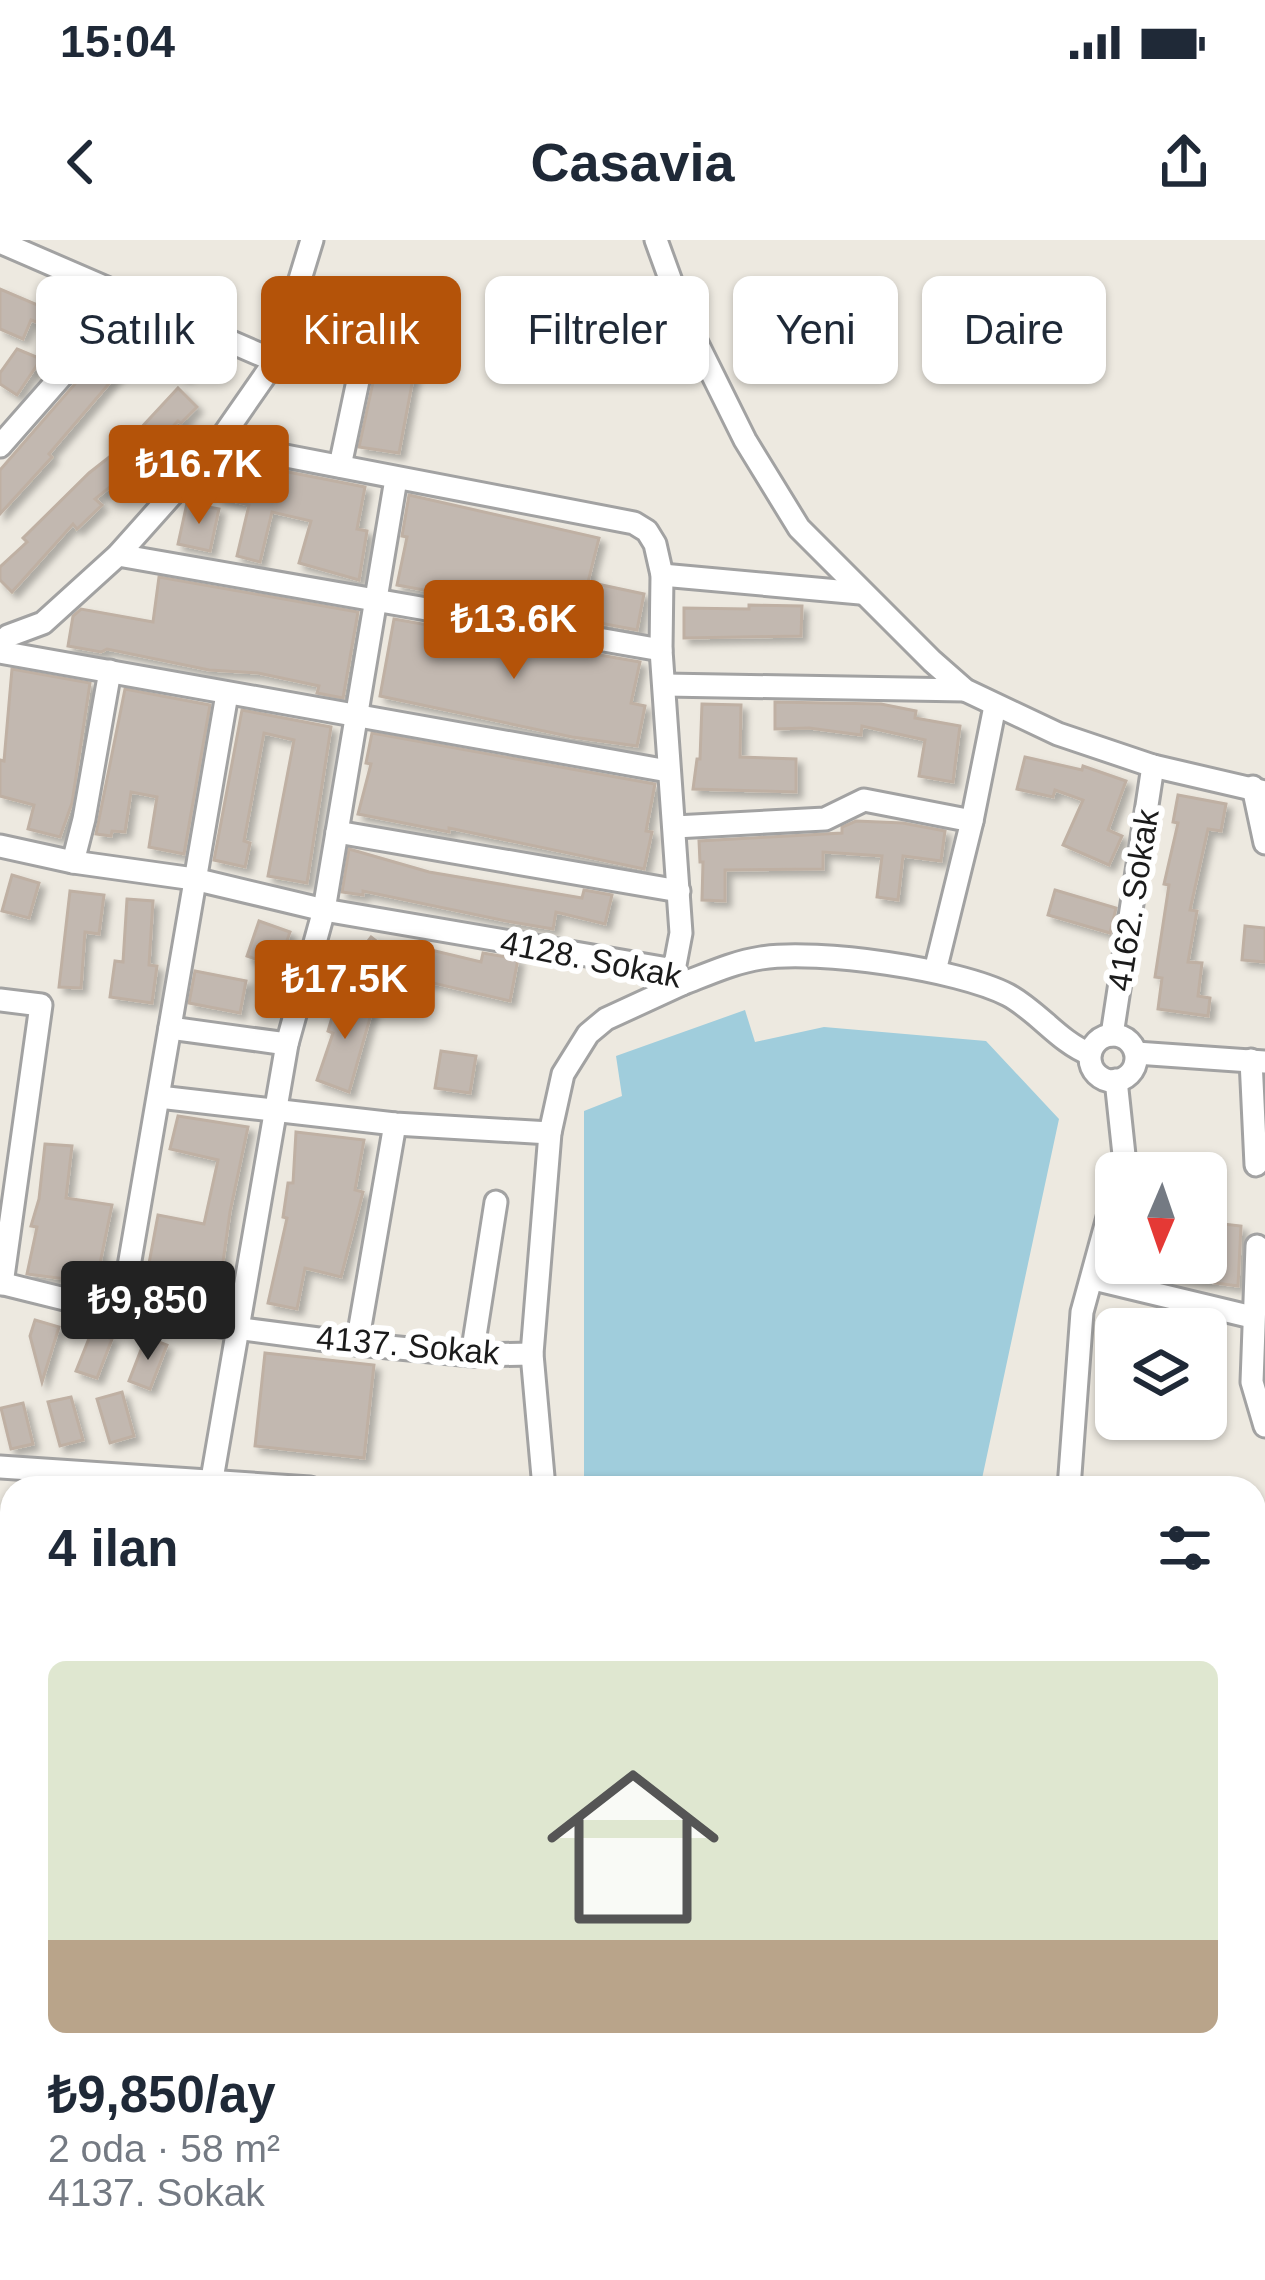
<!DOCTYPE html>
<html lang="tr">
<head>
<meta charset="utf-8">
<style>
	:root { --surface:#fff; --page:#f2f2f3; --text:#1f2937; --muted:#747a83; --accent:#b45309 }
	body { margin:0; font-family:Arial,sans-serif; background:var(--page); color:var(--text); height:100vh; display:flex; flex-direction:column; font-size:45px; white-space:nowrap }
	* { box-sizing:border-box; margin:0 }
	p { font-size:39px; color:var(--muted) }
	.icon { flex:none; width:66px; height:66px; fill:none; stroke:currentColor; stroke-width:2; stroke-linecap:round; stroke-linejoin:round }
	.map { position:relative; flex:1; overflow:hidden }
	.details { position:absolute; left:0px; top:1236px; width:1266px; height:804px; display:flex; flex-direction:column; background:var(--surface); border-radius:36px 36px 0 0; box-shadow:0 3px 9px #0004 }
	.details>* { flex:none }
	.guide { position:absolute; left:36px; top:36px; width:1194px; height:108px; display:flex; gap:24px }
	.needle { width:78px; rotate:182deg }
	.fabs { position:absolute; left:1095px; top:912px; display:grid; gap:24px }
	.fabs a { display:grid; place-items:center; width:132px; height:132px; border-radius:18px; background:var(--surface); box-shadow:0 3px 9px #0004; font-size:60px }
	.price { position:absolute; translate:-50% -102px; padding:0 27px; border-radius:12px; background:var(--accent); color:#fff; font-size:39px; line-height:78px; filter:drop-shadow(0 3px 6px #0008) }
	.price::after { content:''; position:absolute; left:50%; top:72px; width:36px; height:27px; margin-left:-18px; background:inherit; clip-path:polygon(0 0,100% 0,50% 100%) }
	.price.on { background:#222; color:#fff }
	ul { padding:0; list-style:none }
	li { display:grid; align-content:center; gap:24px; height:636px; padding:0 48px }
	li span { display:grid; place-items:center; height:372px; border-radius:18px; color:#555 }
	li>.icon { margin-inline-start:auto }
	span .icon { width:216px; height:216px; fill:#fffc; stroke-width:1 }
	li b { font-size:51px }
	h2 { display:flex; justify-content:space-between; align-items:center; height:144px; padding:0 48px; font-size:51px }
	.tag { padding:0 42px; border-radius:18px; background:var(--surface); box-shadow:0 3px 9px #0004; font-size:42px; line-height:108px }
	.tag.on { background:var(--accent); color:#fff }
	.status { display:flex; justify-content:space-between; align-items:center; height:84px; padding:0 60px; background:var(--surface); direction:ltr }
	.status svg { height:33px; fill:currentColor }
	header { display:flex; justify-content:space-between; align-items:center; height:156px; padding:0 48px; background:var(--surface); font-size:54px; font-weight:800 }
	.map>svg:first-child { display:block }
</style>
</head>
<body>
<div class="status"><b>15:04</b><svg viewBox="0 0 49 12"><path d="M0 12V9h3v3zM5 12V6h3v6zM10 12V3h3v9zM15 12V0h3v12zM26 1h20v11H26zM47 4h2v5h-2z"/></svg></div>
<header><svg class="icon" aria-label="back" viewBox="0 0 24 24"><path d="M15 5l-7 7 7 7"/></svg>Casavia<svg class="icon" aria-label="share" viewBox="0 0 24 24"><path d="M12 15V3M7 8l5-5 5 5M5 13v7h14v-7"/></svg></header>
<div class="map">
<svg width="1265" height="2040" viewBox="0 0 1265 2040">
	<defs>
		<filter id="shadow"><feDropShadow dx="5.5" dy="5.5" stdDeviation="3" flood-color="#0004"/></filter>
	</defs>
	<rect width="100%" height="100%" fill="#ede9e0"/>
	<!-- water -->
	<g fill="#a0cddc">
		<polygon points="745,770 755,802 824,787 986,801 1059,879 980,1248 584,1248 584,871 622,856 616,816"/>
		<polygon points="12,1839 12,2028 117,2028 107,2040 88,2040 82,2030 74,2040 0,2040 0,1869"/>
	</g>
	<!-- building -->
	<g fill="#c2b8b0" stroke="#bfb0a3" stroke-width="3" filter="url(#shadow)">
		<polygon points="57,46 80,55 66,93 31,80 23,99 0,89 0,49 49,70"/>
		<polygon points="134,76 151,93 116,130 119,132 49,214 52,217 0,274 0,230"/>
		<polygon points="174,100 199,110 186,136 162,125"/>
		<polygon points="17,109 41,119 17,155 0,144 0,133"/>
		<polygon points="378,119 415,128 399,213 359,207"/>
		<polygon points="178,148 197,167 181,183 178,181 136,226 95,259 102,265 77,289 73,284 12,352 0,340 0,327 27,302 23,298 89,233 126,204"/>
		<polygon points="227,220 365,247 357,289 367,291 359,340 299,323 311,281 272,272 260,322 237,316 249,265 217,257"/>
		<polygon points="409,255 599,298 588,342 644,354 637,390 397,345 407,297 402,296"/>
		<polygon points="187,263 219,269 210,311 178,304"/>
		<polygon points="159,337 358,372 343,458 317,453 319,446 258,433 209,430 107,409 101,412 68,406 73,376 81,369 153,382"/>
		<polygon points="749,365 802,366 801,396 684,398 684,368 749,369"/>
		<polygon points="394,379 640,422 631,463 645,466 637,506 572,497 380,456"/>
		<polygon points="12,429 90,443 72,563 60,597 28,589 34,565 0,556 0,520 4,521"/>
		<polygon points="125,449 210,465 184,614 149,607 157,557 131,552 125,592 112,591 111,596 96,594"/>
		<polygon points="775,462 881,464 916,471 915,478 960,486 953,542 919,536 925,500 862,486 861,495 809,488 775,489"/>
		<polygon points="702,464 741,465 740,517 796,519 796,552 693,549 697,519 700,519"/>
		<polygon points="242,470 331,487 307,643 268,636 294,500 264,493 244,601 250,603 245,627 214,620"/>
		<polygon points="372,493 655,544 646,591 652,592 644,629 449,588 449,592 358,574 371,524 366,523"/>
		<polygon points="1025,517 1082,530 1083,526 1126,541 1108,590 1122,596 1109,625 1063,605 1083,560 1055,550 1053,557 1017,549"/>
		<polygon points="1178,555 1226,564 1221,591 1208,589 1190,670 1197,671 1188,722 1202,723 1198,756 1210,758 1208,776 1158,769 1162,738 1155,737 1169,645 1164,644 1178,583 1173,582"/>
		<polygon points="856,581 903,583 945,591 941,621 903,616 898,660 877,657 882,616 823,612 823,629 725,630 725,661 702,660 703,622 700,622 699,601 842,593 842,587"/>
		<polygon points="349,609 429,632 582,658 584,650 612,655 605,684 556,672 553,689 506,681 363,651 363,655 342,652"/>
		<polygon points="12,635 39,643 29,678 2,671"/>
		<polygon points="1055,650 1116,668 1110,693 1048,675"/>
		<polygon points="70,651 104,655 99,694 85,692 81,748 59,747"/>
		<polygon points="127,659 153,661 149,725 157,726 152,763 110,757 115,721 123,722"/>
		<polygon points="259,681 290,692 278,727 247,716"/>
		<polygon points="1245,686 1265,688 1265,722 1242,720"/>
		<polygon points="371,697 402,721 378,750 348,727"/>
		<polygon points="431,710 481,722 483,713 518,719 510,761 424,741"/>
		<polygon points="195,731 246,741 240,773 189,763"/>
		<polygon points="339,754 374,764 349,852 317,840 333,793 328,791"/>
		<polygon points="441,811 476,816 470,853 435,848"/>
		<polygon points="178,876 248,887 230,972 218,1058 145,1045 158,975 204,984 218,920 170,909"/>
		<polygon points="296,892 364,900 355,950 363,952 341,1037 305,1028 297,1069 268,1063 287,978 283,977 288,943 293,943"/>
		<polygon points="45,904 72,906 66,958 112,965 96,1043 27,1034 37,987 31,986 39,959"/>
		<polygon points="1206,982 1241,986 1238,1046 1125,1031 1125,1023 1206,1023"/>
		<polygon points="35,1080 59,1087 42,1142 30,1096"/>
		<polygon points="92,1091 112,1099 97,1138 76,1131"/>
		<polygon points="146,1097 167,1105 150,1149 129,1141"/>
		<polygon points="265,1113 374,1125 364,1218 255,1206"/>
		<polygon points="122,1152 134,1196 110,1203 97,1159"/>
		<polygon points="71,1157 83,1200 60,1206 48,1162"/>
		<polygon points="23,1163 33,1204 11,1209 1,1168"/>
	</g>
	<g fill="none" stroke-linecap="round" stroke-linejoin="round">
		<!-- minor casing -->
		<g stroke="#a2a2a2" stroke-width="27">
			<g id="minor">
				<polyline points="656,0 684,77 745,200 799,288 932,421 965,450 1058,494 1153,526 1265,552"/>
				<polyline points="0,2 275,121"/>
				<polyline points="218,203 634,283 647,291 655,304 662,335 661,410 681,693 674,730"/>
				<polyline points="0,206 130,58"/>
				<polyline points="340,226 366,103"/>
				<polyline points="118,315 661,410"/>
				<polyline points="662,335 860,353"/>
				<polyline points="0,407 8,396 43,383 118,315 218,203 275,121 312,0"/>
				<polyline points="0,412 668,531"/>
				<polyline points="665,445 965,450"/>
				<polyline points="1253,547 1265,603"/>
				<polyline points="675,587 825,579 864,560 972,581"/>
				<polyline points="337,592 679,651"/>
				<path d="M 0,606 L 73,622 L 194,639 L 324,670 L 674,730 L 682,744 C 708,734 734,722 761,718 C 818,709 958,729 1008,755 C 1038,771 1059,802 1090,814"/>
				<polyline points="73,622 84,579 110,431"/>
				<polyline points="935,731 972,581 995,466"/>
				<polyline points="0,760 41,765 2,1044"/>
				<polyline points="170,788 287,804"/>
				<polyline points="1112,795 1153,526"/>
				<circle cx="1113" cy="818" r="23"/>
				<polyline points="1136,813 1265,822"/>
				<polyline points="1251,820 1256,925"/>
				<polyline points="1116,840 1124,915 1120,933"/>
				<polyline points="159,857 395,884 550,893"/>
				<polyline points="1257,1006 1252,1142 1265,1186"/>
				<polyline points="1094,1039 1252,1077"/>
				<polyline points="0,1043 121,1073 357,1104 472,1115 532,1114"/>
				<polyline points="121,1073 227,454"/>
				<polyline points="357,1104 395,884"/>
				<polyline points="472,1115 496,962"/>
				<polyline points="0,1227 310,1248"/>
				<polyline points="205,1248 212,1239 287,804 324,670 396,239"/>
				<polyline points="544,1248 532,1114 550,893 563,834 588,794 606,779 682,744"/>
				<polyline points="1069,1248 1082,1072 1116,948"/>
				<polyline points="1254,1318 1265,1319"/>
				<polyline points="1254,1518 1265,1522"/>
				<polyline points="0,1582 12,1578"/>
				<polyline points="1265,1698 1261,1725 1265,1765"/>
				<polyline points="0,1760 12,1740"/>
				<polyline points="1254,1823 1265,1822"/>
				<polyline points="1254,1887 1265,1843"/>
				<polyline points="1254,1965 1265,1966"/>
				<polyline points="1254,2015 1265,2017"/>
				<polyline points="255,2040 260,2028"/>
				<polyline points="379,2040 379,2028"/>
				<polyline points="509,2040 511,2028"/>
				<polyline points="635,2040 635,2028"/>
				<polyline points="859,2040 869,2028"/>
				<polyline points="1027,2040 1027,2028"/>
				<polyline points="1197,2040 1202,2028"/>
			</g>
		</g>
		<!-- path -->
		<polyline stroke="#fb7764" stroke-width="3" stroke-dasharray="6 6" stroke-linecap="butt" points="136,2040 146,2028"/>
		<!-- minor -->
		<use href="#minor" stroke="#fff" stroke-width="21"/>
	</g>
	<g text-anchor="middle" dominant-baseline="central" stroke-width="12" stroke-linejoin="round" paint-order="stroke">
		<!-- street labels -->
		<g font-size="33" fill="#1b1b1b" stroke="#fff">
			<text transform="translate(1133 660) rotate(-81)">4162. Sokak</text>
			<text transform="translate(591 719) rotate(11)">4128. Sokak</text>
			<text transform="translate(408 1105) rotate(5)">4137. Sokak</text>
		</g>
	</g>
</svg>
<div class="fabs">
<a><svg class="needle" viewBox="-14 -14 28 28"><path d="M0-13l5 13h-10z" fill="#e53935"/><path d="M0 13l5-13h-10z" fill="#747a83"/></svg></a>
<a><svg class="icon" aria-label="layers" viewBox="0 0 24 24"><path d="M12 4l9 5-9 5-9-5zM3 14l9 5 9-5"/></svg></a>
</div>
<b class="price" style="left:199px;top:287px">₺16.7K</b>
<b class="price" style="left:514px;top:442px">₺13.6K</b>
<b class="price" style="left:345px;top:802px">₺17.5K</b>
<b class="price on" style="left:148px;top:1123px">₺9,850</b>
<div class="guide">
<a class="tag">Satılık</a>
<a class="tag on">Kiralık</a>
<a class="tag">Filtreler</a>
<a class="tag">Yeni</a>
<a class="tag">Daire</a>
</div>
<section class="details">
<h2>4 ilan<svg class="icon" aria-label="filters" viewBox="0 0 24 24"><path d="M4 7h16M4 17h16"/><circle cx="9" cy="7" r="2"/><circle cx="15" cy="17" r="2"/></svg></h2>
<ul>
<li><span style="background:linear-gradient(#dfe7d0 75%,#b9a48a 0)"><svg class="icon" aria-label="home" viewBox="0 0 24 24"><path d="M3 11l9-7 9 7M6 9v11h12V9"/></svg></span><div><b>₺9,850/ay</b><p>2 oda · 58 m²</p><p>4137. Sokak</p></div></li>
</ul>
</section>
</div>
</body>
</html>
